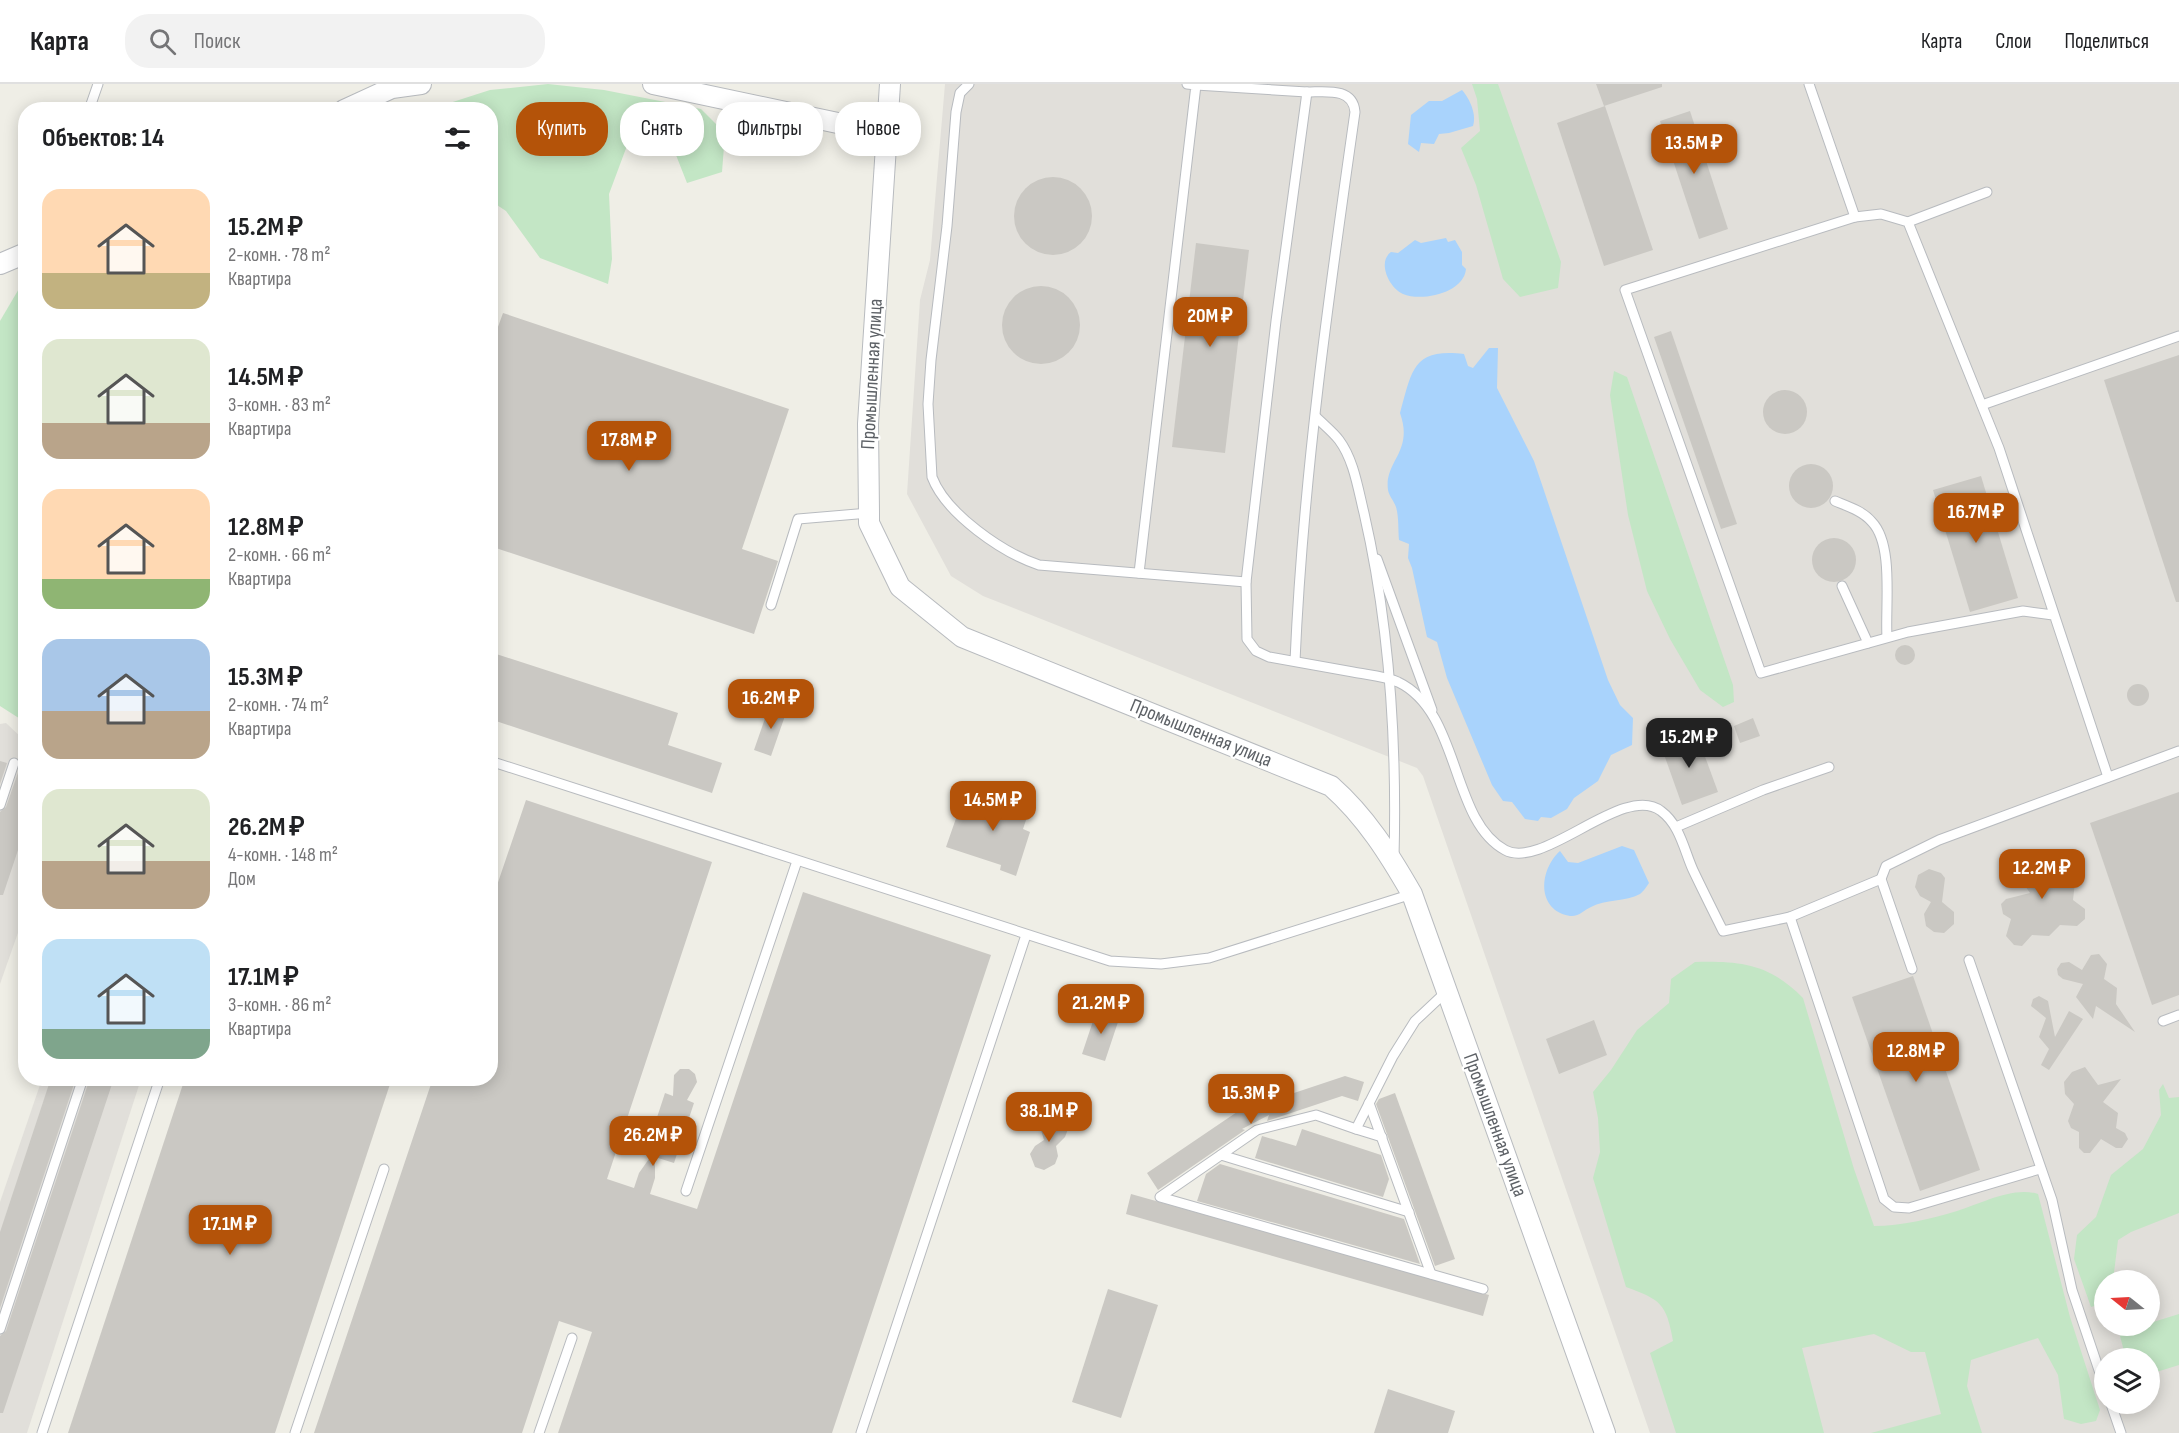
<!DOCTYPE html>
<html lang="ru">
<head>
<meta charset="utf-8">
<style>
	:root { --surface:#fff; --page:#f2f2f2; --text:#202124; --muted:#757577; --line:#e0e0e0; --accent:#b45309 }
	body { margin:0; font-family:"Sofia Sans Condensed",sans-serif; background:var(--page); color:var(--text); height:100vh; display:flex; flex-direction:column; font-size:22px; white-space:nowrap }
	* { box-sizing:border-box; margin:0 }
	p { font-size:20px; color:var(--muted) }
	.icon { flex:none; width:33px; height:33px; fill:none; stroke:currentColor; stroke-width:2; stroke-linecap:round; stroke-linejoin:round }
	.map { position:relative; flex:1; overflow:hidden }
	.panel { position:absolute; left:18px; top:18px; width:480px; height:984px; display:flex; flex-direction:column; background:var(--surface); border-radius:24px; box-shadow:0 3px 15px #0003 }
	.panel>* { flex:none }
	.banner { position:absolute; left:516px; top:18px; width:570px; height:54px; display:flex; gap:12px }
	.needle { width:39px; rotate:288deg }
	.fabs { position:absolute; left:2094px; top:1186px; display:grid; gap:12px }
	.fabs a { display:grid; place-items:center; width:66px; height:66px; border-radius:50%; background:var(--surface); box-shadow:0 3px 15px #0003; font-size:30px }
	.price { position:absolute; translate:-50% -51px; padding:0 14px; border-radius:12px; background:var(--accent); color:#fff; font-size:20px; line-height:39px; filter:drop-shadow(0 2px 3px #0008) }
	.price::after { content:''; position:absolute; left:50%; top:36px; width:18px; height:14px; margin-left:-9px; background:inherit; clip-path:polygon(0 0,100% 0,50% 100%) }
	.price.selected { background:#222; color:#fff }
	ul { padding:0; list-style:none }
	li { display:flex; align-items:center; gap:18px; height:150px; padding:0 24px }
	li span { display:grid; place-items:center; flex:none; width:168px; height:120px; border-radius:18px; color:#555 }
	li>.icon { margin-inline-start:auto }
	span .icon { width:72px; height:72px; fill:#fffc; stroke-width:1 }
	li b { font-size:26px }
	h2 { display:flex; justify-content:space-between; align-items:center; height:72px; padding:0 24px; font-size:26px }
	.chip { padding:0 21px; border-radius:24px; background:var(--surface); box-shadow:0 3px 15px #0003; font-size:21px; line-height:54px }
	.chip.selected { background:var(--accent); color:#fff }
	header { display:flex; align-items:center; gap:36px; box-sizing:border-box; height:84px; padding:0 30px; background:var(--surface); border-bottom:2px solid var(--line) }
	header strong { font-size:28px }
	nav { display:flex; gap:33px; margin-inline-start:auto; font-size:21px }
	.search { width:420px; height:54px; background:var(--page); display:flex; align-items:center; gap:15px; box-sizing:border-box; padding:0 21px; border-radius:24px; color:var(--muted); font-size:22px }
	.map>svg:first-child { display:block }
</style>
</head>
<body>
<header>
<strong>Карта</strong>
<div class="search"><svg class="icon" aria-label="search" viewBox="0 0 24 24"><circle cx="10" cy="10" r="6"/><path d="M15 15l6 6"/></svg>Поиск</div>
<nav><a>Карта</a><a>Слои</a><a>Поделиться</a></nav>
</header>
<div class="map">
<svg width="2179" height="1349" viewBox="0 0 2179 1349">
	<rect width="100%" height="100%" fill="#efeee6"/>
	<!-- industrial -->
	<g fill="#e1dfda" fill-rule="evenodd">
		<path d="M 945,0 L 2179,0 L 2179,1349 L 1650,1349 L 1423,692 L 1417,684 L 983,512 L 951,492 L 907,410 L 920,216 L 930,176 ZM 2104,1197 L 2150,1197 L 2150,1242 L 2104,1242 ZM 2104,1275 L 2150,1275 L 2150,1320 L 2104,1320 Z"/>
		<polygon points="6,639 25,657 26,826 0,900 0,640"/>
		<polygon points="42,995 141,995 27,1349 0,1349 0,1118"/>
	</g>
	<!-- green -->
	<g fill="#c3e6c5">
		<polygon points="548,0 604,6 701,25 725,49 722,88 687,99 674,66 628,59 609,110 612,175 608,200 540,174 506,127 491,117 490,26 431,25 490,6"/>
		<polygon points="1472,0 1498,0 1561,178 1558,204 1520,213 1503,195 1476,101 1461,64 1480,47 1477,15"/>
		<polygon points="25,202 26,202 25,638 0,622 0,237 20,203"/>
		<polygon points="1614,287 1627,293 1733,601 1734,618 1723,623 1700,606 1670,555 1647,507 1628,431 1610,311"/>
		<path d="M 1695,878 C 1741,877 1770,880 1803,914 L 1854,1085 L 1874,1142 C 1902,1142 1930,1135 1957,1127 C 1980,1120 2013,1102 2038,1110 L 2070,1233 L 2100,1326 L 2096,1337 L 2081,1340 L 2064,1335 L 2058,1291 L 2038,1254 L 1971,1276 L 1967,1302 L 1982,1349 L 1871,1349 L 1941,1330 L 1925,1268 L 1911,1268 L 1874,1250 L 1802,1264 L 1824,1349 L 1676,1349 L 1650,1269 L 1673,1257 C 1666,1219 1661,1216 1626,1203 L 1593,1094 L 1600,1068 L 1598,1034 L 1593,1008 L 1611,986 L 1637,946 L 1669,919 L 1671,895 Z"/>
		<polygon points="2163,1000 2169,1014 2179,1013 2179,1129 2131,1148 2118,1156 2113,1197 2104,1197 2104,1219 2091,1223 2074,1175 2077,1151 2096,1133 2111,1091 2143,1065 2161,1031 2159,1006"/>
		<polygon points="2179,1230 2179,1281 2150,1290 2150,1275 2126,1275 2119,1248 2138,1242 2150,1242 2150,1239"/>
	</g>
	<!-- water -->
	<g fill="#a9d3fc">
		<path d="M 1462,6 C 1470,15 1477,31 1473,42 L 1449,49 L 1439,50 L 1434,60 L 1421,59 L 1419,68 L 1408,60 L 1411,31 L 1429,17 L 1442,17 Z"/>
		<path d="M 1446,154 L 1448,158 L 1455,156 L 1462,168 L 1462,181 L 1466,185 C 1464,209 1422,218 1403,210 C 1389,204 1377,178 1391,168 L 1398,169 L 1415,156 L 1421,159 Z"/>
		<path d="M 1489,264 L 1498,264 L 1497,304 L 1534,377 L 1608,596 L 1620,621 L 1633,634 L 1632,661 L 1611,671 L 1598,697 L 1574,714 L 1567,725 L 1551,734 L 1541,733 L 1538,737 L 1525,735 L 1512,718 L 1503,717 L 1492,701 L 1447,594 L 1437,558 L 1427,553 L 1412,484 L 1408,474 L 1409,460 L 1399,456 C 1398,446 1399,433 1396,423 C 1394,417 1389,412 1388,406 C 1384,377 1414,368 1400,329 C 1412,287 1412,264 1464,270 L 1468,282 L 1473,284 Z"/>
		<path d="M 1622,762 L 1634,766 L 1649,799 C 1647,802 1643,808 1640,810 C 1626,818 1605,815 1591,823 C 1584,826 1579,833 1570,832 C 1536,826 1539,786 1560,767 L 1568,778 L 1578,779 Z"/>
	</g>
	<!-- building -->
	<g fill="#cac8c3">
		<polygon points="1596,0 1662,0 1662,3 1604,22"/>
		<polygon points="1605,22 1653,166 1604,182 1557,39"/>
		<polygon points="1690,27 1728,145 1699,155 1660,37"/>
		<circle cx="1053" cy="132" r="39"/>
		<polygon points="1196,159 1249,166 1225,369 1172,363"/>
		<circle cx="1041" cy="241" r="39"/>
		<polygon points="503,229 789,325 742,465 778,477 754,550 490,462 490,265"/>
		<polygon points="1671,247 1737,440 1721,445 1654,253"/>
		<polygon points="2179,271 2179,518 2176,518 2104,296"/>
		<circle cx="1785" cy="328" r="22"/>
		<circle cx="1811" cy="402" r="22"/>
		<polygon points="1981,392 2018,514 1970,528 1933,406"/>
		<circle cx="1834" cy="476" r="22"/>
		<circle cx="1905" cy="571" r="10"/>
		<polygon points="490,568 678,629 668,661 722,679 712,709 490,635"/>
		<circle cx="2138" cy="611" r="11"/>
		<polygon points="770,620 787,626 771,672 754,666"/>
		<polygon points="1753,634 1760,652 1740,659 1734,642"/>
		<polygon points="1696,648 1718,708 1682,721 1661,662"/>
		<polygon points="0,677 7,679 0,700"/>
		<polygon points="20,683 26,685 26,742 3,811 0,811 0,728 6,723"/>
		<polygon points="987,707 1031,721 1023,745 1030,748 1016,792 1000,786 1001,781 946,763 961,720 981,726"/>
		<polygon points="2179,708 2179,911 2152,921 2090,739"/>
		<polygon points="526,716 712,778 607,1095 634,1104 639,1089 651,1072 645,1070 665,1009 673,1012 674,991 680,985 689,985 695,990 697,998 687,1016 694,1019 674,1079 655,1073 655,1094 650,1110 697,1125 803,808 991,871 832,1349 558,1349 592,1248 559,1237 522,1349 314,1349 433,994 490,994 490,822"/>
		<polygon points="2049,765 2057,765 2064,772 2061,787 2075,798 2073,816 2085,825 2085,835 2077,842 2060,841 2049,852 2032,851 2022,862 2014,861 2006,852 2011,835 2003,830 2001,820 2006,815 2030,809 2017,790 2017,781 2023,774 2040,775"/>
		<polygon points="1929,785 1941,789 1945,794 1942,818 1954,828 1954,840 1944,849 1934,848 1926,842 1924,830 1931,818 1920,812 1915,803 1918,791"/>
		<polygon points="2099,870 2107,880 2104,895 2117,904 2116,920 2135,948 2096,922 2093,935 2076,913 2083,900 2063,895 2058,891 2057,885 2061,879 2069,878 2082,886 2091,871"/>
		<polygon points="1913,892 1980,1086 1920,1107 1852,913"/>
		<polygon points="2039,912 2048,917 2055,953 2069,927 2083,935 2049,986 2041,981 2049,965 2039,953 2046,934 2031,922 2033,915"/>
		<polygon points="1097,925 1120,932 1105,977 1082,970"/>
		<polygon points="1594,936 1607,971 1559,990 1546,955"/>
		<polygon points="2085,983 2098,1001 2121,995 2103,1018 2118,1029 2116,1044 2125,1049 2128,1055 2122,1064 2116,1064 2101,1055 2090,1069 2084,1069 2079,1064 2079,1048 2071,1044 2068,1037 2074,1020 2065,1010 2064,998 2072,988"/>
		<polygon points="1345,992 1364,998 1358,1017 1342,1012 1267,1037 1269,1031 1242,1045 1245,1046 1158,1106 1147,1089 1237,1028"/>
		<polygon points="51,994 76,994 0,1224 0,1148"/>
		<polygon points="90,994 114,994 3,1329 0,1329 0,1252 6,1247"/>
		<polygon points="185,994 392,994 275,1349 68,1349"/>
		<polygon points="1395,1009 1455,1175 1435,1182 1376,1020 1379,1015"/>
		<polygon points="1049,1032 1062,1034 1068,1045 1065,1053 1056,1062 1058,1072 1055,1080 1044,1086 1035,1083 1030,1070 1035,1062 1044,1056 1040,1043"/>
		<polygon points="1302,1045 1381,1071 1389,1095 1383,1113 1255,1074 1262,1052 1296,1062"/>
		<polygon points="1220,1080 1404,1135 1420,1180 1197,1117 1206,1090"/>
		<polygon points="1131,1110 1489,1211 1483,1232 1126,1130"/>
		<polygon points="1108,1205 1158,1221 1121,1334 1072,1318"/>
		<polygon points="1388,1305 1455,1327 1448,1349 1374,1349"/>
	</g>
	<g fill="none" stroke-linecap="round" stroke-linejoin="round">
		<!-- service casing -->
		<g stroke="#b8bbbf" stroke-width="11">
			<g id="service">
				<path d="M 969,0 L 960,9 L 956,28 L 947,142 L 931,276 L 928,320 L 932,393 C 946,430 1003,469 1039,481 L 1246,498"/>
				<polyline points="1809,0 1855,133"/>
				<path d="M 1196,1 L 1307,8 L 1276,237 L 1246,498 L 1247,555 L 1256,567 L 1269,573 C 1297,578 1325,583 1353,588 C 1368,591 1384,592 1398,598 C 1461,628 1450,736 1505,766 C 1543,787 1624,698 1661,727 C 1680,741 1684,766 1693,786 C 1703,807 1713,827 1723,847 L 1790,833 L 1881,795"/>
				<polyline points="89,26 98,0"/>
				<polyline points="1908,138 1987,108"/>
				<polyline points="1982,321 2179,252"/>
				<path d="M 1316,333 C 1324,341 1333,348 1339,356 C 1354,376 1358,405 1364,429 C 1390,542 1397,658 1394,774"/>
				<path d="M 1835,417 C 1847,422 1863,427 1872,438 C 1894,461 1885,522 1887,553"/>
				<polyline points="1377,475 1432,626"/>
				<polyline points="1139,489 1196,1 1187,0"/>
				<polyline points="1842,502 1868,559"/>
				<polyline points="771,521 798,435 869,429"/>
				<polyline points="2053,531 2023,527 1908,548 1761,589 1625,206 1855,133 1881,130 1908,138 1999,364 2108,693"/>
				<path d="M 1295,577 C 1303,393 1329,210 1355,28 C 1353,3 1325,8 1307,8"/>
				<polyline points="490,677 1110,877 1161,880 1209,874 1412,810"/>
				<polyline points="0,721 14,679"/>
				<polyline points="1676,743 1763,706 1829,683"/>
				<polyline points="1790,833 1884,1115 1894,1123 1909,1124 2040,1085"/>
				<polyline points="1969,876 2052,1116 2072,1206 2104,1301"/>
				<polyline points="1912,885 1881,795 1886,782 1939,756 2179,667"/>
				<polyline points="1447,907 1415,937 1393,972 1356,1045 1316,1031 1257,1046 1160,1113 1483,1205"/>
				<polyline points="2163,937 2179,931"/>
				<polyline points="1369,1019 1431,1190"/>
				<polyline points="1356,1045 1382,1053"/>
				<polyline points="1221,1071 1409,1128"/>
				<polyline points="686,1107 797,777"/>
				<polyline points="0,1245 83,994"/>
				<polyline points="2111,1320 2121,1349"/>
				<polyline points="42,1349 160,994"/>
				<polyline points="295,1349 384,1085"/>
				<polyline points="539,1349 572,1254"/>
				<polyline points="861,1349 1026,851"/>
			</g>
		</g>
		<!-- minor casing -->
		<g stroke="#b8bbbf" stroke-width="22">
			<g id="minor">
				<polyline points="653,0 885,49"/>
				<path d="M 890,0 L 868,340 L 869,429 L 869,439 L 900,503 L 962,553 L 1331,702 C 1366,733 1389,770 1412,810 L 1605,1349"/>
				<polyline points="344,26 392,4 421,0"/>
				<polyline points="0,180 26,169"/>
			</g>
		</g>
		<!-- service -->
		<use href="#service" stroke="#fff" stroke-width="9"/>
		<!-- minor -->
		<use href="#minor" stroke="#fff" stroke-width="20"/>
	</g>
	<g text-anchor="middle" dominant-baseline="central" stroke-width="4.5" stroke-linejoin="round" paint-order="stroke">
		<!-- street labels -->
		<g font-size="20" fill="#5d6166" stroke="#fff">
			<text transform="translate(872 290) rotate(-87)">Промышленная улица</text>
			<text transform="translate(1201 649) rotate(22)">Промышленная улица</text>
			<text transform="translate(1495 1041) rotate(70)">Промышленная улица</text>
		</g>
	</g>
</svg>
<div class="fabs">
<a><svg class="needle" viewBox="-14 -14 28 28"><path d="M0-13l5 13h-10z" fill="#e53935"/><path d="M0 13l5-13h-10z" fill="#757577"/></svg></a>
<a><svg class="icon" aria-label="layers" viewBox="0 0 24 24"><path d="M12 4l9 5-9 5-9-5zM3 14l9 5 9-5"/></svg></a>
</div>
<b class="price" style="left:1694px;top:91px">13.5M ₽</b>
<b class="price" style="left:1210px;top:264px">20M ₽</b>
<b class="price" style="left:629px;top:388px">17.8M ₽</b>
<b class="price" style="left:1976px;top:460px">16.7M ₽</b>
<b class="price" style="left:771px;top:646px">16.2M ₽</b>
<b class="price selected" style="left:1689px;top:685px">15.2M ₽</b>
<b class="price" style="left:993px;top:748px">14.5M ₽</b>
<b class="price" style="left:2042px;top:816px">12.2M ₽</b>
<b class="price" style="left:1101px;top:951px">21.2M ₽</b>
<b class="price" style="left:1916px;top:999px">12.8M ₽</b>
<b class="price" style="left:1251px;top:1041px">15.3M ₽</b>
<b class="price" style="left:1049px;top:1059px">38.1M ₽</b>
<b class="price" style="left:653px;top:1083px">26.2M ₽</b>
<b class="price" style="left:230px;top:1172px">17.1M ₽</b>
<div class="banner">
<a class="chip selected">Купить</a>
<a class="chip">Снять</a>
<a class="chip">Фильтры</a>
<a class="chip">Новое</a>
</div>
<section class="panel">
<h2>Объектов: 14<svg class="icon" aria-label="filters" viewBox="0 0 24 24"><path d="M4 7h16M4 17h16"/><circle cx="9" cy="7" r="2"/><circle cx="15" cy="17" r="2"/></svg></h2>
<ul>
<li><span style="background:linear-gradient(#ffd9b3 70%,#c2b280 0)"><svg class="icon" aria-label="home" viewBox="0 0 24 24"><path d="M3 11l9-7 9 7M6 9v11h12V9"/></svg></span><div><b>15.2M ₽</b><p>2-комн. · 78 m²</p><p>Квартира</p></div></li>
<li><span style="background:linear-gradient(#dfe7d0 70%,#b9a48a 0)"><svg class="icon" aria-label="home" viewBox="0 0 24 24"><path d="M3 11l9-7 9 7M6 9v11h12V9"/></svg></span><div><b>14.5M ₽</b><p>3-комн. · 83 m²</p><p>Квартира</p></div></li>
<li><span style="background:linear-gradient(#ffd9b3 75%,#8fb573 0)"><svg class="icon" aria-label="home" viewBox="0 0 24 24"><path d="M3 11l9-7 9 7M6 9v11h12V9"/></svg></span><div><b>12.8M ₽</b><p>2-комн. · 66 m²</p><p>Квартира</p></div></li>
<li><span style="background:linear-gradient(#a9c7e8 60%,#b9a48a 0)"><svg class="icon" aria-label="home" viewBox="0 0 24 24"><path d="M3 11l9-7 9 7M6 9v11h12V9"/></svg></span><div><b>15.3M ₽</b><p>2-комн. · 74 m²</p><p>Квартира</p></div></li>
<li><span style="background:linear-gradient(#dfe7d0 60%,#b9a48a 0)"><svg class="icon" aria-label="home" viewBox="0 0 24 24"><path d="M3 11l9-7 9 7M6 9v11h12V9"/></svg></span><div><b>26.2M ₽</b><p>4-комн. · 148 m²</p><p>Дом</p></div></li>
<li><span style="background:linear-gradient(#bfe0f5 75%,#7fa58c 0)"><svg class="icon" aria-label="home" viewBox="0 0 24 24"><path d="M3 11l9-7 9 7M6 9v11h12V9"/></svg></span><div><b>17.1M ₽</b><p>3-комн. · 86 m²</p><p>Квартира</p></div></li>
</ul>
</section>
</div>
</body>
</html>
